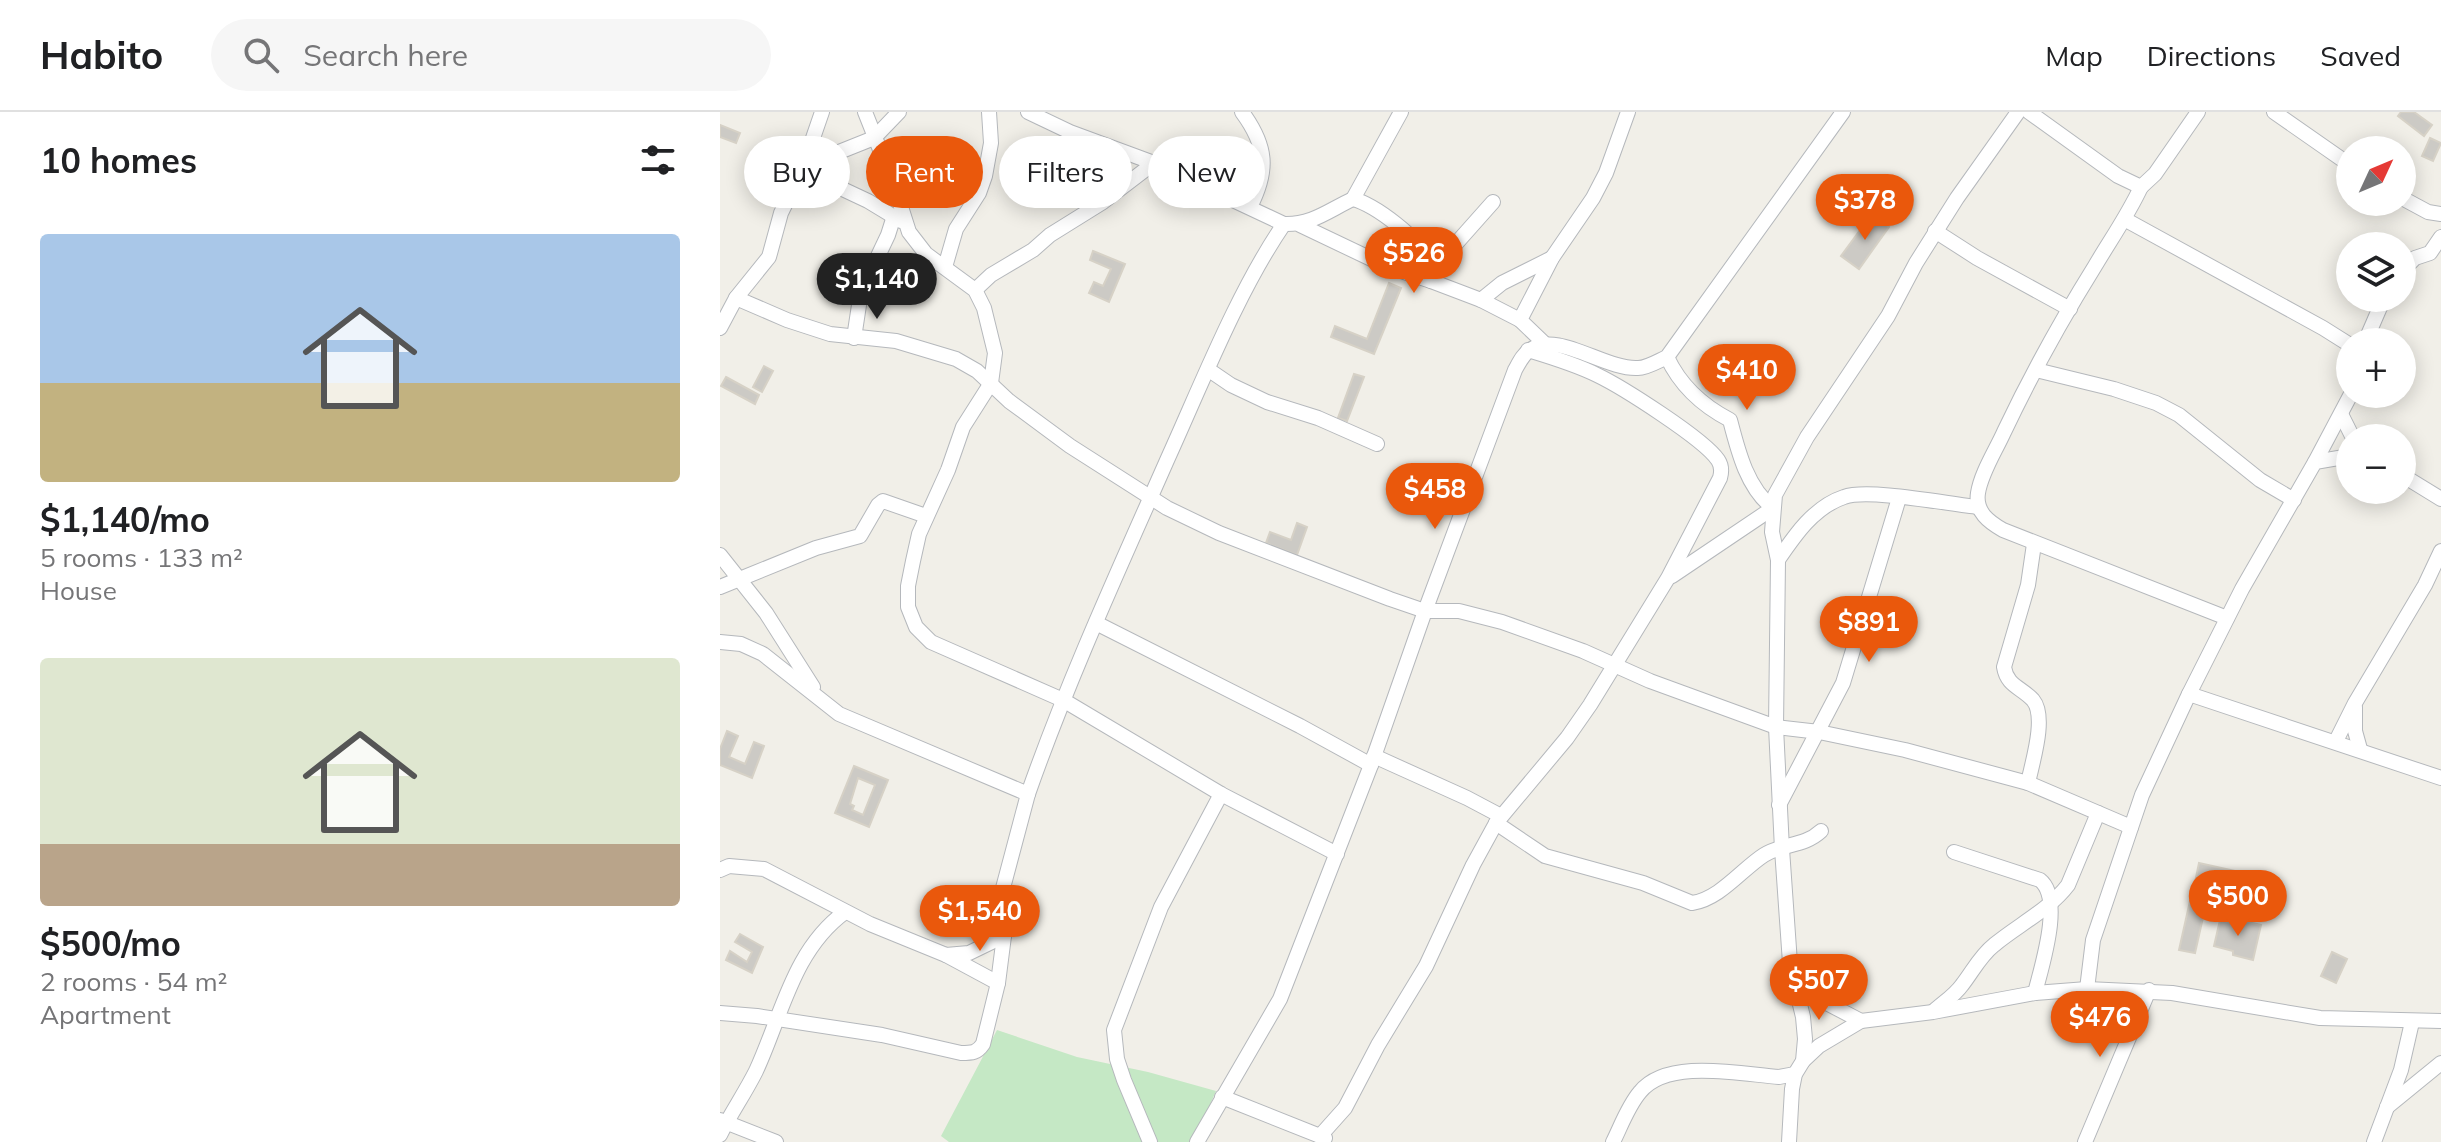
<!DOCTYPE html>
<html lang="en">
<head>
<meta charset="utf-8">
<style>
	:root { --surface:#fff; --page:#f6f6f6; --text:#202124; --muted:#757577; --line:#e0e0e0; --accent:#ea580c }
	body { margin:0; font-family:Mulish,sans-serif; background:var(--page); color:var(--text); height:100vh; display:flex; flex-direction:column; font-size:30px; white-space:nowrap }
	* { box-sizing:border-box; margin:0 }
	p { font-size:26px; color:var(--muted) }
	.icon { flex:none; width:44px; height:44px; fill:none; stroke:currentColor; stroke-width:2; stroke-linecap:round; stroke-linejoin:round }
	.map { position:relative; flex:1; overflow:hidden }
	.sheet { display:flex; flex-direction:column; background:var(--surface); width:720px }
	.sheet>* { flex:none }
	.guide { position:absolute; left:24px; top:24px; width:760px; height:72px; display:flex; gap:16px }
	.needle { width:52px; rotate:46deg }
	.tools { position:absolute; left:1616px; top:24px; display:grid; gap:16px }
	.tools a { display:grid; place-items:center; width:80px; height:80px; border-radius:50%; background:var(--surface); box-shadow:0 4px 20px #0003; font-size:40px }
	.price { position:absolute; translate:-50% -68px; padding:0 18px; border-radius:28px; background:var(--accent); color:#fff; font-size:26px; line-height:52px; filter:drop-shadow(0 2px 4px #0008) }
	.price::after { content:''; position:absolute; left:50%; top:48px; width:24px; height:18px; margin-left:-12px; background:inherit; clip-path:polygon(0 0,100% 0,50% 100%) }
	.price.current { background:#222; color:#fff }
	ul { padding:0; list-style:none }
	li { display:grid; align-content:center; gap:16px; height:424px; padding:0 40px }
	li span { display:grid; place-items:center; height:248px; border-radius:8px; color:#555 }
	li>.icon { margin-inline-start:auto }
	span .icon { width:144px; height:144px; fill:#fffc; stroke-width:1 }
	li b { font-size:34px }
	h2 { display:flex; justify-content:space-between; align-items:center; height:96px; padding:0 40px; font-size:34px }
	.tag { padding:0 28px; border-radius:36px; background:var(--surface); box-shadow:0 4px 20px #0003; font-size:28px; line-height:72px }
	.tag.current { background:var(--accent); color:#fff }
	header { display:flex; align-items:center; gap:48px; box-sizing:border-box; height:112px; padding:0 40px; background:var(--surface); border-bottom:2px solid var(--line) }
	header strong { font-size:38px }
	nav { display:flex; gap:44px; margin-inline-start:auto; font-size:28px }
	.search { width:560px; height:72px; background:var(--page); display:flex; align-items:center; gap:20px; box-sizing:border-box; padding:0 28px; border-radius:44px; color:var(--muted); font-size:30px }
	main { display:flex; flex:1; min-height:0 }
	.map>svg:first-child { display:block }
</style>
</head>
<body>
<header>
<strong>Habito</strong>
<div class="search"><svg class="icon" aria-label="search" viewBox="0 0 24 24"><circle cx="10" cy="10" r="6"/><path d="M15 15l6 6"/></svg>Search here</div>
<nav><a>Map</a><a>Directions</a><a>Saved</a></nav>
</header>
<main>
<section class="sheet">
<h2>10 homes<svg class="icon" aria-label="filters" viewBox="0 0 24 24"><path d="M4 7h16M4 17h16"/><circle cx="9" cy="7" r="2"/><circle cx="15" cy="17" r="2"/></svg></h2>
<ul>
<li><span style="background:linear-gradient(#a9c7e8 60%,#c2b280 0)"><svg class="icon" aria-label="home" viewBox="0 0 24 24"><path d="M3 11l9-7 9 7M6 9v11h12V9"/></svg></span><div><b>$1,140/mo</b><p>5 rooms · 133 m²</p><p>House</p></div></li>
<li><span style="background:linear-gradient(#dfe7d0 75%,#b9a48a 0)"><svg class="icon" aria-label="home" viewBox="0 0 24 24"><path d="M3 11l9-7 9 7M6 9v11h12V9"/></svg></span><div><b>$500/mo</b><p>2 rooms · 54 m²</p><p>Apartment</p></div></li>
</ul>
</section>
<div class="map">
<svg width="1721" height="1030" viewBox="0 0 1721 1030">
	<rect width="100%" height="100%" fill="#f1efe8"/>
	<!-- green -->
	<polygon fill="#c5e8c5" points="277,918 357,945 428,960 496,979 474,1030 229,1030 221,1024"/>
	<!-- building -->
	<g fill="#cccac5" stroke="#d6d1c6" stroke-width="2" fill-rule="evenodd">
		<polygon points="1681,0 1694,0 1712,13 1704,24 1678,4"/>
		<polygon points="0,13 20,21 16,31 0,25"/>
		<polygon points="1710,26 1721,31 1713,49 1702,44"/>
		<polygon points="1152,102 1169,115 1139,157 1121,144"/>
		<polygon points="373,139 405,152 389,190 369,181 374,170 383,174 391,157 370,148"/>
		<polygon points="669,171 681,176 654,242 611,225 615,214 647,227"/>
		<polygon points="44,254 53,259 42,280 33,275"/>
		<polygon points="634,262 644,265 627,309 618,306"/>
		<polygon points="6,265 39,283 35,292 1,274"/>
		<polygon points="577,411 587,415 577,443 546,431 550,420 571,428"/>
		<polygon points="7,619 18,624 9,645 25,652 34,630 44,634 32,666 0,653 0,637"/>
		<path d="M 134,654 L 168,668 L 149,715 L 115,701 ZM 138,666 L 155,673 L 143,703 L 132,698 L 134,694 L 130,692 Z"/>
		<polygon points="1479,751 1551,767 1545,791 1474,775"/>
		<polygon points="1470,789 1486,792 1475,841 1459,838"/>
		<polygon points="1500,808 1519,813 1520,808 1541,813 1533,848 1513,843 1513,839 1494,834"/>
		<polygon points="20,822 43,835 32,861 6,848 10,839 27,850 32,840 15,830"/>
		<polygon points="1612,840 1627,847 1616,871 1601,864"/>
	</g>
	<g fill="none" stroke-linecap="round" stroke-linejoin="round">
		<!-- street casing -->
		<g stroke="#b5b8bc" stroke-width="16">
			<g id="street">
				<polyline points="145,0 174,73 189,120 206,142 255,178 264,196 275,241 271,271 243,315 228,358 199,422 193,449 188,474 188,495 196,515 211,530 343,588 501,682 617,742"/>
				<path d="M 308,0 L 350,20 L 434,51 L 564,112 C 592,113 609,98 633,87 C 655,93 701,127 708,149 C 710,155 710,162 711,169 L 761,188 L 800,208"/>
				<path d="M 522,0 C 547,34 549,58 530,95"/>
				<polyline points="1309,0 1398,64 1421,75 1435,62 1478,0"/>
				<polyline points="1554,0 1630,53"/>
				<polyline points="82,58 148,89 181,109"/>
				<polyline points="90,61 119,40 154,26 179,0"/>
				<path d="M 1421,75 C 1408,103 1391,127 1375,154 C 1342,207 1311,263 1284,320 C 1276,338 1261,361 1258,381 C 1255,400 1269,410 1283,418 L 1507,506"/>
				<polyline points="1682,86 1708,100 1721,102"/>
				<polyline points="633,87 681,0"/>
				<polyline points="1406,108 1603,216 1630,233"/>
				<polyline points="580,113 666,154 711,169 733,135 773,90"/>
				<polyline points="1215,119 1257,146 1350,197"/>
				<polyline points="225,155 236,117 259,81 265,64 271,31 269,0"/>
				<polyline points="1682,159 1695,146 1710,141 1721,125"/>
				<polyline points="255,178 271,163 313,138 330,123 383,90 434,51"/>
				<polyline points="16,186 67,208 110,222 176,229 236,247 257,259 289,289 350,334 447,396 499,421 670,487 705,499 739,499 782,510 863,539 930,569 1056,615 1099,620 1185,638 1308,671 1411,715"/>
				<polyline points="761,188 782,171 832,146"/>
				<polyline points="0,216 16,186 49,145 61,101 82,58 102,0"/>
				<polyline points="134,226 141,180 168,123 174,104"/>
				<polyline points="1645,230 1664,186"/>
				<polyline points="824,231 800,208 832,146 873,86 886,61 908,0"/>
				<path d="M 947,245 C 960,273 983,294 1010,308 C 1018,339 1027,376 1053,396 L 952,464"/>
				<polyline points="489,258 511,273 547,290 598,306 657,332"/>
				<polyline points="1316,258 1394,277 1436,291 1459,303 1540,368 1574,388"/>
				<polyline points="1621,302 1633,326"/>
				<polyline points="1595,350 1631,282"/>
				<polyline points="1682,363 1721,387"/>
				<polyline points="0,443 46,501 93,575"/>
				<path d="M 1058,448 C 1075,423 1094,395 1124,385 C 1148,376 1228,392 1258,395"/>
				<polyline points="0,475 96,436 140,424 158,393 163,389 206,404"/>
				<polyline points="376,511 580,614 651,653"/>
				<path d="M 0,530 L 21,532 L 43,542 L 119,602 L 308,682 C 348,568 399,457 448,346 C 482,271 518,179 564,112"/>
				<polyline points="1469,582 1721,666"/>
				<polyline points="1635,595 1635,619 1640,637"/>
				<polyline points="1616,629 1635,591 1705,473 1721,439"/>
				<polyline points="654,644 747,686 781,704"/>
				<path d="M 1308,671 C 1312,651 1327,605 1313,588 C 1301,575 1287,574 1284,555 L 1308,473 L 1314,432"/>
				<polyline points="1059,693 1123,571 1179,386"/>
				<path d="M 776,711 L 825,744 L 923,771 L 972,791 C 1000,787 1022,757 1044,743 C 1063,731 1084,735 1101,719"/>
				<path d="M 1234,740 L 1320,768 C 1344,787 1321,856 1315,881"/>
				<polyline points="0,758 9,754 44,757 150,812 226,843 249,841 284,824"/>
				<polyline points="226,843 278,871"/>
				<polyline points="1076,875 1141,909"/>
				<polyline points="1367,877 1373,828 1422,683 1469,582 1522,477 1595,350 1630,344"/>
				<path d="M 1214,899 C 1224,890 1235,883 1242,873 C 1253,859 1260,844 1274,833 C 1298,813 1329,798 1348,773 L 1378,701"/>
				<path d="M 0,901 L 37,904 L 162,923 L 241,941 C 252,941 257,941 263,932 L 278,871 L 284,824 L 283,776 L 308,682"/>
				<polyline points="1083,949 1099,934 1141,909 1213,900 1315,881 1367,877 1452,881 1600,906 1721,909"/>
				<polyline points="502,985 605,1026"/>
				<polyline points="1667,995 1721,951"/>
				<polyline points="0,1008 56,1030"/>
				<path d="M 0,1023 C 11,1001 25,981 36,959 C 62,903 73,838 125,800"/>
				<path d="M 600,1024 L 625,996 L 658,933 L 706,854 L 753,753 L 776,711 L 847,626 L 870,593 L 948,466 L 1000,366 C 1002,359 1002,354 998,348 C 984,327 902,275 877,263 C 855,252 831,245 808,238"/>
				<polyline points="430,1030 404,968 397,947 394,918 441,795 501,682"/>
				<path d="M 477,1030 L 560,887 L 651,653 L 705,499 L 795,258 C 799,251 803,242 810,238 C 837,218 885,258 918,256 C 927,256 938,249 947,245 L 1123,0"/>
				<path d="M 893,1030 C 901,1014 908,994 920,980 C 947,946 1020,962 1059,965 L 1075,962"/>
				<polyline points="1069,1030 1072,977 1075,962 1083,949 1085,927 1083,905 1070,851 1062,737 1056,615 1058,448 1052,420 1055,383 1087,325 1168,204 1196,151 1237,86 1298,0"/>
				<polyline points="1365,1030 1429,878"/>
				<polyline points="1654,1030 1681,958 1692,910"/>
			</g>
		</g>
		<!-- street -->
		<use href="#street" stroke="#fff" stroke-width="14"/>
	</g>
</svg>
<div class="tools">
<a><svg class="needle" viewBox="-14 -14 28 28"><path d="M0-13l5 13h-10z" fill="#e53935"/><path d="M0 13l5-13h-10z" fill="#757577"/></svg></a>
<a><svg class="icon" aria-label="layers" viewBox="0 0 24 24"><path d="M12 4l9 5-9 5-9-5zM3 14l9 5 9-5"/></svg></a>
<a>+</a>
<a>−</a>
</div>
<b class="price" style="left:1145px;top:130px">$378</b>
<b class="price" style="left:694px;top:183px">$526</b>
<b class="price current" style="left:157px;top:209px">$1,140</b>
<b class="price" style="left:1027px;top:300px">$410</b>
<b class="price" style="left:715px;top:419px">$458</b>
<b class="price" style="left:1149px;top:552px">$891</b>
<b class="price" style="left:1518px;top:826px">$500</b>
<b class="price" style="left:260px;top:841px">$1,540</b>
<b class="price" style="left:1099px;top:910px">$507</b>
<b class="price" style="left:1380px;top:947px">$476</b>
<div class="guide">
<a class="tag">Buy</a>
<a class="tag current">Rent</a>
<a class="tag">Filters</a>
<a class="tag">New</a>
</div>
</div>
</main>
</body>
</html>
